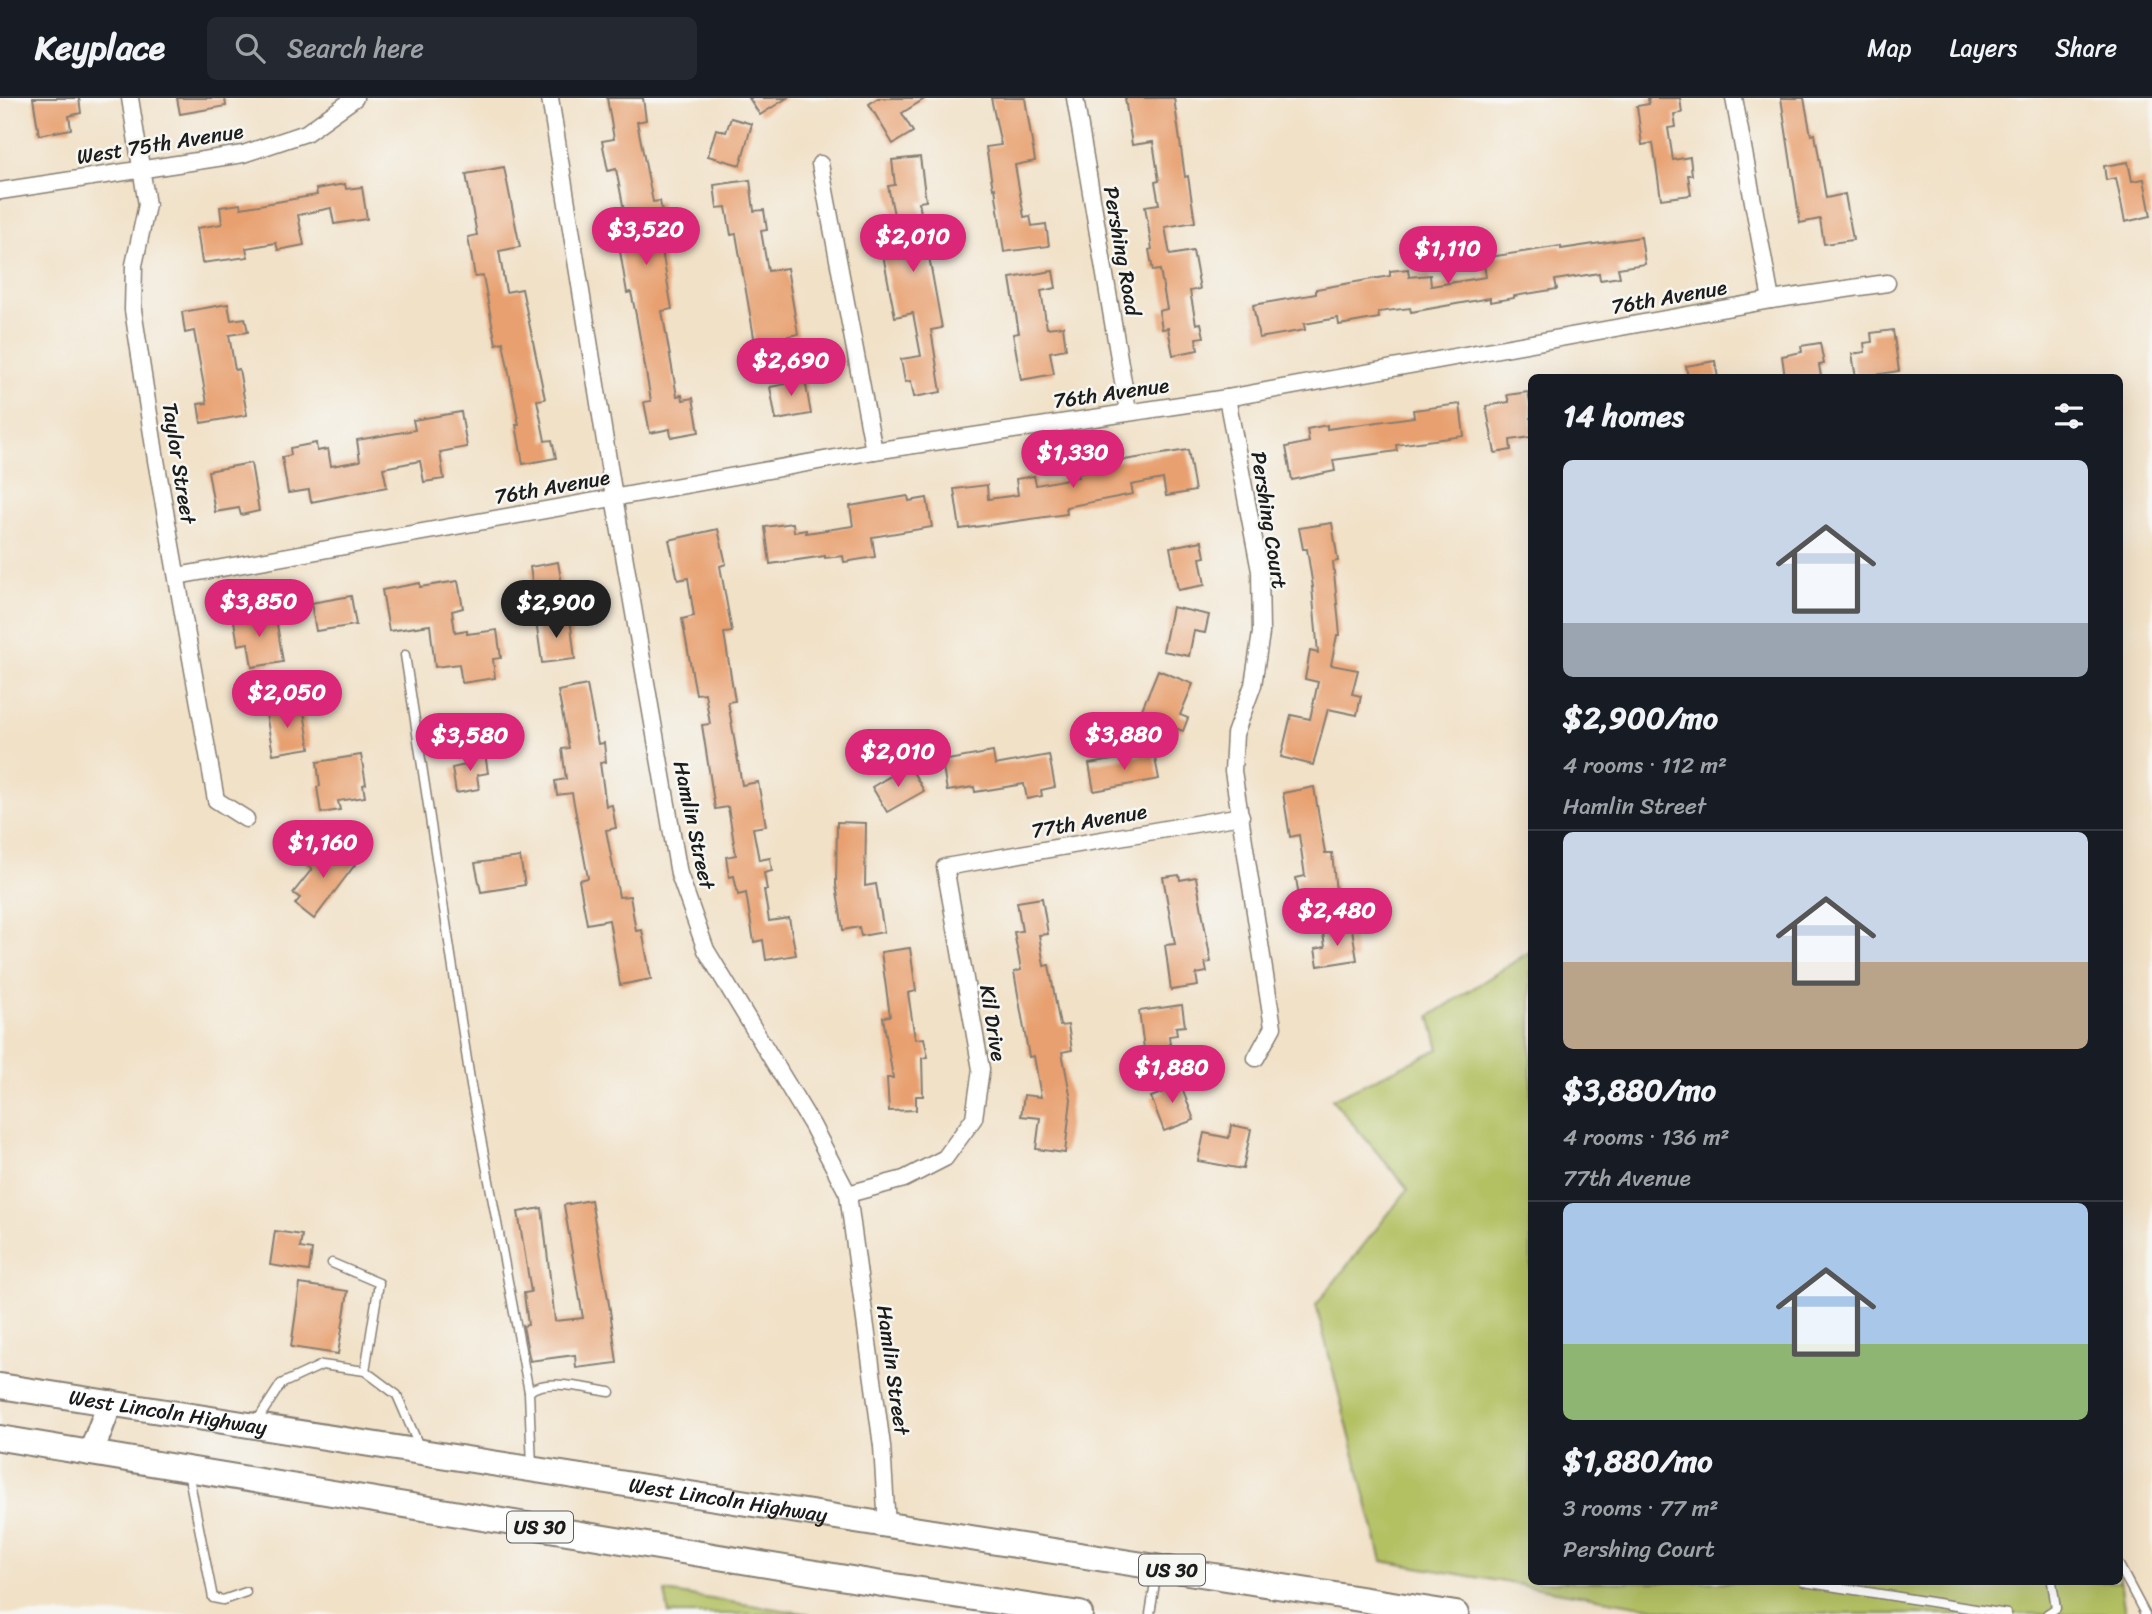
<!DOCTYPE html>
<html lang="en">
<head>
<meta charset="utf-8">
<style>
	:root { --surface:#171b24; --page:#242831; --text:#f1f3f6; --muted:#9ea1a6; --line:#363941; --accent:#db2777 }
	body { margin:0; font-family:Sriracha,sans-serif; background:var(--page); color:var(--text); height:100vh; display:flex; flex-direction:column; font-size:26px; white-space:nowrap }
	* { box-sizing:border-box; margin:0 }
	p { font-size:23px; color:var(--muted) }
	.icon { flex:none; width:38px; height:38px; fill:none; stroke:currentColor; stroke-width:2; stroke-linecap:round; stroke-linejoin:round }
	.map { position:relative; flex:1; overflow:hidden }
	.side { position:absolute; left:1528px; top:276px; width:595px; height:1211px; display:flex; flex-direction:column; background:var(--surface); border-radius:10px; box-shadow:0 7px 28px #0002 }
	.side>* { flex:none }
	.price { position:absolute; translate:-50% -60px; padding:0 16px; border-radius:24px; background:var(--accent); color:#fff; font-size:23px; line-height:46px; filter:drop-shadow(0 2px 4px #0008) }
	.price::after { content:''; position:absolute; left:50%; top:42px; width:21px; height:16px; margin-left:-10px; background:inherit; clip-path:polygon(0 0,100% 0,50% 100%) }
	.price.on { background:#222; color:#fff }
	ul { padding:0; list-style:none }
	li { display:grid; align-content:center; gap:14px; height:371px; padding:0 35px }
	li+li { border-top:2px solid var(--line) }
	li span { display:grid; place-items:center; height:217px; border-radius:10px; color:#555 }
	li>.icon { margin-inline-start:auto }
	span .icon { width:126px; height:126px; fill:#fffc; stroke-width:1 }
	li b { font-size:30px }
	h2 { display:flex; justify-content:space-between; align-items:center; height:84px; padding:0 35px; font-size:30px }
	header { display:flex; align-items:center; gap:42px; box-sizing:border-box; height:98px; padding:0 35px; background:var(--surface); border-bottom:2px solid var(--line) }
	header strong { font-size:33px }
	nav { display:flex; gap:38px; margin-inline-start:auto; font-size:24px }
	.search { width:490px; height:63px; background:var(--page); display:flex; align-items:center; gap:18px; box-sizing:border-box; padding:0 24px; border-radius:10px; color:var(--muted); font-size:26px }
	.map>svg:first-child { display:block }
</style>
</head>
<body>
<header>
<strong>Keyplace</strong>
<div class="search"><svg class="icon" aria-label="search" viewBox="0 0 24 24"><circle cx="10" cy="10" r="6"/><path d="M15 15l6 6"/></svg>Search here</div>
<nav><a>Map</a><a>Layers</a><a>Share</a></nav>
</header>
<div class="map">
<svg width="2152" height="1516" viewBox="0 0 2152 1516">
	<rect width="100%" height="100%" fill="#f6f6f2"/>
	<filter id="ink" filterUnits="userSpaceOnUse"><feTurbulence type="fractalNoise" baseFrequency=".0143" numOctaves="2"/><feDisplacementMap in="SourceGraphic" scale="14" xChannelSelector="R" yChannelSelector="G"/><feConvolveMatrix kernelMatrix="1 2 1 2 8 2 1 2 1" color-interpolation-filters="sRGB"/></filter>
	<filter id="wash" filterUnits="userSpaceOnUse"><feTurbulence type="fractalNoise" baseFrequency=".00686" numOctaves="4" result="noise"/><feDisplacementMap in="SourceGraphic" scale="28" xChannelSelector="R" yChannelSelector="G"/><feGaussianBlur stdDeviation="1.57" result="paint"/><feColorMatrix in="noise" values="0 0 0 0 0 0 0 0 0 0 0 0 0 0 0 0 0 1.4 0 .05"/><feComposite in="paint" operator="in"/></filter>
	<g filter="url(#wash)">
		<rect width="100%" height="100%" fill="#f1e1c7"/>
		<!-- green -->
		<g fill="#b4c163" stroke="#686e40" stroke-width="2">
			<polygon points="1531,853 1531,1484 2119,1484 2119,1475 2125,1516 1690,1516 1382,1463 1316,1207 1408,1091 1332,1001 1439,951 1430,918"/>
			<polygon points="665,1494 810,1516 669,1516"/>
		</g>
		<g id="blocks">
			<!-- building -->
			<g fill="#e8a06f">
				<polygon points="33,0 79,0 81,15 69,18 71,31 39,37"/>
				<polygon points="177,0 225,0 226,8 180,16"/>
				<polygon points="607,0 643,0 646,22 637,24 653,104 660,103 668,146 661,147 672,211 662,213 677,298 682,297 683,302 693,300 699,334 671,339 670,331 650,335 644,304 651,303 636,217 631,194 627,195 617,135 628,133 616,71 608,73 602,43 614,41"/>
				<polygon points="749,0 787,0 760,17"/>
				<polygon points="878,0 926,0 902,15 913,34 893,46 869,6"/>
				<polygon points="991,0 1025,0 1035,63 1015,67 1024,119 1030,118 1032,128 1046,126 1049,148 1004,154 995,90 993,91 986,49 1001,47"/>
				<polygon points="1125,0 1174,0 1185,79 1188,78 1195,124 1165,129 1170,157 1193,153 1200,191 1190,193 1196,226 1201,225 1204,239 1196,240 1198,252 1173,257 1168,230 1162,231 1159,213 1167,211 1160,172 1153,173 1149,152 1152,151 1145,108 1159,106 1155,84 1159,83 1153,44 1132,47"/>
				<polygon points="1648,0 1680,0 1682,15 1674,16 1676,29 1668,30 1673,62 1690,59 1692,77 1688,77 1691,97 1661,101 1653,45 1642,47 1637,8 1649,6"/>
				<polygon points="1781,0 1804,0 1811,37 1815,36 1826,100 1845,96 1853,142 1824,146 1820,121 1800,125"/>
				<polygon points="731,20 752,26 740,67 708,58 716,31 726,34"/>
				<polygon points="920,59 926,103 919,104 942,230 931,232 941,294 914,299 911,283 905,284 901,261 921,258 913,215 895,219 883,157 891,155 889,143 899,141 888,88 895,87 892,62"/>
				<polygon points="2128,64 2132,83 2144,81 2151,118 2125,124 2116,80 2106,82 2104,68"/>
				<polygon points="504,69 520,149 499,153 506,194 522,191 545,301 537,302 545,343 552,342 556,360 523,366 516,327 519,327 503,244 496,246 483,178 475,179 468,139 477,137 466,76"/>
				<polygon points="750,82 754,113 764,112 767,132 761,133 768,173 787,170 798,236 783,239 786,257 758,262 736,136 731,137 726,109 717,110 714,87"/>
				<polygon points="345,86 346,91 362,89 367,121 334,126 331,110 298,117 304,147 278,152 276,145 246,150 248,159 202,165 197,130 222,126 220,109 240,106 241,110 317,97 316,91"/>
				<polygon points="1641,139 1645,166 1618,170 1620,179 1600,182 1599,175 1555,182 1557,191 1514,198 1514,200 1490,204 1490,200 1411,214 1410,210 1378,214 1379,220 1339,227 1338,220 1304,226 1305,232 1259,240 1253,207 1316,196 1316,191 1390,178 1390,173 1408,171 1409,179 1430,177 1431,188 1486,179 1483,160 1561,148 1561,151"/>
				<polygon points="1053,173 1056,190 1041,193 1047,230 1063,228 1066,251 1050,254 1054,276 1021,282 1013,236 1019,235 1010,180"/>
				<polygon points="228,206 231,222 245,220 248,234 229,237 235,272 239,271 247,317 201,325 198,306 207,305 194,233 185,235 182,214"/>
				<polygon points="1893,232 1899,273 1856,280 1852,256 1865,254 1864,245 1872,244 1871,235"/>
				<polygon points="1820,245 1824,266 1819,267 1821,278 1785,280 1782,258 1802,254 1801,248"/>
				<polygon points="1715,263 1718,280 1688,280 1686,268"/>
				<polygon points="804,276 811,316 776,322 770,289 786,286 784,280"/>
				<polygon points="1528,294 1531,309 1531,339 1510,342 1511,352 1495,355 1486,308 1509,304 1507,297"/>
				<polygon points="1460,306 1464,338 1396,347 1397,353 1333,362 1335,373 1292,382 1286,349 1309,344 1307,331 1327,327 1327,331 1414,319 1413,312"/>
				<polygon points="461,314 467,349 440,354 444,381 424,384 420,363 383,370 387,389 311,404 309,392 288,395 282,359 291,357 290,350 316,345 317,353 328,351 331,368 360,363 357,342 415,332 413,322"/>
				<polygon points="1188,352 1195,393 1166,398 1163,381 1131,387 1133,396 1066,409 1067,416 960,431 954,391 987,387 988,401 1018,397 1016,381 1034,378 1036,387 1078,379 1077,376 1105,370 1105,365"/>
				<polygon points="251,365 259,413 241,417 239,410 215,414 208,373"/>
				<polygon points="908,398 909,403 927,400 932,429 872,439 875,459 844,464 843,458 825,460 825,458 770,466 765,429 793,425 794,434 806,432 806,435 853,428 850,408"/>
				<polygon points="1332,425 1338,463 1333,464 1340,537 1337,537 1331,567 1358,572 1352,596 1361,598 1357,617 1328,611 1313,667 1281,659 1291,617 1310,621 1318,584 1305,581 1310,553 1318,555 1312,489 1313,489 1307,451 1303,451 1299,430"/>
				<polygon points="718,431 726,466 720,468 732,534 724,535 735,603 728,604 742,687 758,684 766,728 753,730 759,762 770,760 772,773 764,775 767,792 764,792 769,823 789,820 796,857 766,862 763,842 754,844 746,795 738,797 734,778 729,779 726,759 736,757 728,709 715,711 702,627 710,626 705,595 696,596 682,521 694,518 688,480 678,482 669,442"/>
				<polygon points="1202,443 1205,459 1200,460 1205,487 1178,492 1170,449"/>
				<polygon points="558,464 563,492 534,497 530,469"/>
				<polygon points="458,483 463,510 452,513 455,534 467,532 467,536 497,532 501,560 493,561 495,580 462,585 459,566 435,569 430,527 389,533 382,492 420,485 420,489"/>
				<polygon points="351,498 356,527 316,533 311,505"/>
				<polygon points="1172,509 1209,517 1205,535 1194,533 1189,558 1163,553"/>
				<polygon points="254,514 255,523 276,520 283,564 252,569 248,545 238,547 233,517"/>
				<polygon points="570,519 575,561 542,565 536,523"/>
				<polygon points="1158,572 1193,586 1180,617 1188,620 1183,633 1140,616"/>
				<polygon points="587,587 598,646 604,645 606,664 600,665 606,708 612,707 616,730 606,732 619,799 630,798 636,833 642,832 651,881 620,887 609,822 587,826 579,782 588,780 572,695 557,697 555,683 566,681 562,651 569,650 558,593"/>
				<polygon points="285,607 286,617 304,614 310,650 273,656 265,610"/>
				<polygon points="993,654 995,667 1049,657 1055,689 1041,692 1042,698 1027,701 1024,686 975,694 974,689 947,693 942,663"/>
				<polygon points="485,655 488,675 477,677 479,691 456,695 452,670 470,666 468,657"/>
				<polygon points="1154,655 1159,681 1094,693 1089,666"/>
				<polygon points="361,657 366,686 363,687 365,699 338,703 340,712 321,715 317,689 320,688 317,664"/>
				<polygon points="909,667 924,693 887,714 872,689"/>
				<polygon points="1314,689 1325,755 1332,755 1336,794 1299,799 1296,780 1305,778 1299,737 1290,739 1283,695"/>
				<polygon points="837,724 866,725 865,788 876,786 884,834 861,838 859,829 843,832 836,787"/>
				<polygon points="318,749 330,758 337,749 357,764 314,821 295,806 300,800 293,795 312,771 305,766"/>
				<polygon points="520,759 525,787 481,794 475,765"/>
				<polygon points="1179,777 1180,782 1196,779 1211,864 1205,865 1207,874 1196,876 1198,888 1171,892 1165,847 1175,846 1163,779"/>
				<polygon points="1042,800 1048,836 1039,837 1044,868 1049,867 1060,928 1068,927 1072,952 1062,954 1071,1001 1065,1055 1036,1051 1040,1020 1021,1018 1024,997 1041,999 1034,958 1029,959 1014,874 1021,872 1014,834 1022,833 1017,804"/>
				<polygon points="1352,831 1357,862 1318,868 1315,851 1325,849 1323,835"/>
				<polygon points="910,850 916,893 908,895 915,941 924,940 928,959 922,960 923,998 916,998 916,1012 889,1013 887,980 893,980 883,919 890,918 881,854"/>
				<polygon points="1182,907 1185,928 1176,929 1177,937 1169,938 1171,954 1145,958 1139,913"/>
				<polygon points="1178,979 1194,1022 1164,1033 1151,999 1164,994 1161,985"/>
				<polygon points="1231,1027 1251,1031 1243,1071 1198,1063 1204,1035 1229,1040"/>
				<polygon points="591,1102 610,1212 617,1265 576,1270 575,1257 530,1263 523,1228 528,1227 524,1195 531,1194 518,1114 542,1110 555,1223 583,1220 564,1107"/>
				<polygon points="275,1133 302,1137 300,1150 312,1152 309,1173 270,1167"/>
				<polygon points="300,1186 348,1193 338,1256 291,1249"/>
			</g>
		</g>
	</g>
	<g filter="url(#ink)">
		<use href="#blocks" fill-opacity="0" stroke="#867e72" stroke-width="2"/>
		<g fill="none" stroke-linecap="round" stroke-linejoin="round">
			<!-- service casing -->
			<g stroke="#867e72" stroke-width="11">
				<g id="service">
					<polyline points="405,557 471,988 529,1294"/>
					<polyline points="332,1165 379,1185 365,1273"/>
					<polyline points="255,1326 281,1286 322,1267 365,1273 397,1297 419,1348"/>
					<path d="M 532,1369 L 529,1294 C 545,1279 589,1291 610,1294"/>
					<polyline points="188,1374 213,1500 223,1502 246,1494"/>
					<polyline points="2119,1467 2145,1516"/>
					<polyline points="1804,1484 2007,1516"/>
					<polyline points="1150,1516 1157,1473"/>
					<polyline points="2047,1516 2056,1510 2052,1484"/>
				</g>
			</g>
			<!-- minor casing -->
			<g stroke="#867e72" stroke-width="19">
				<g id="minor">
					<polyline points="130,0 147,107 134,167 133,212 156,362 216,702 246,721"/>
					<polyline points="550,0 614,399 679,776 706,852 812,1027 848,1096 882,1348 887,1428"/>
					<polyline points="1075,0 1128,313"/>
					<polyline points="1734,0 1771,202"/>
					<polyline points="820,66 874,353"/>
					<polyline points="0,93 243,56 306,35 355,0"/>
					<polyline points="1227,300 1260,473 1261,535 1253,587 1235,636 1233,673 1273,929 1256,960"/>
					<polyline points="177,478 874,353 1227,300 1771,202 1887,185"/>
					<polyline points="848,1096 904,1081 945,1060 974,1020 981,971 945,769 1241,718"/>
				</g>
			</g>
			<!-- primary casing -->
			<g stroke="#867e72" stroke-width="28">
				<g id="primary">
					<path id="s1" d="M 0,1288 L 1456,1516"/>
					<polyline points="0,1340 888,1487 1080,1516"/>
					<polyline points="91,1355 110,1305"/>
				</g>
			</g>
			<!-- service -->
			<use href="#service" stroke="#fff" stroke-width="8"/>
			<!-- minor -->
			<use href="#minor" stroke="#fff" stroke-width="16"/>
			<!-- primary -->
			<use href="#primary" stroke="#fff" stroke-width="24"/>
		</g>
	</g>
	<g text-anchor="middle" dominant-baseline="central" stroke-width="5" stroke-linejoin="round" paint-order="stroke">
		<!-- shield labels -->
		<g fill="#f6f6f2" stroke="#5d5d5c" stroke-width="2">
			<rect x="507" y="1413.5" width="66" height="31" rx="5"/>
			<rect x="1139" y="1456.5" width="66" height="31" rx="5"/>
		</g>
		<g font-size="19" font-weight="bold" fill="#1c1c1c">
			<text x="540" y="1429">US 30</text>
			<text x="1172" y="1472">US 30</text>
		</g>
		<!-- street labels -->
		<g font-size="21" fill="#1c1c1c" stroke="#f6f6f2">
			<text transform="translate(160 46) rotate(-9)">West 75th Avenue</text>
			<text transform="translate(1122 153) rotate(80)">Pershing Road</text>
			<text transform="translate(1669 199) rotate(-10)">76th Avenue</text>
			<text transform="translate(1111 295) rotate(-8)">76th Avenue</text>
			<text transform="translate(179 365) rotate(81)">Taylor Street</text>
			<text transform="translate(552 389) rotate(-10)">76th Avenue</text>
			<text transform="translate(1269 422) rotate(81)">Pershing Court</text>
			<text transform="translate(1089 723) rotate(-10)">77th Avenue</text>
			<text transform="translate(694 727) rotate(78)">Hamlin Street</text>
			<text transform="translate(993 925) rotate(81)">Kil Drive</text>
			<text transform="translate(893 1272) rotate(82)">Hamlin Street</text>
			<text stroke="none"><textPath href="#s1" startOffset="170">West Lincoln Highway</textPath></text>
			<text stroke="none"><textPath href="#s1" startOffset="737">West Lincoln Highway</textPath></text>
		</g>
	</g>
</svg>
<b class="price" style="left:646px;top:169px">$3,520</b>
<b class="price" style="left:913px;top:176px">$2,010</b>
<b class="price" style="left:1448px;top:188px">$1,110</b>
<b class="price" style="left:791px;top:300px">$2,690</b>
<b class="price" style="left:1073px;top:392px">$1,330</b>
<b class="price" style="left:259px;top:541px">$3,850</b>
<b class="price on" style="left:556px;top:542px">$2,900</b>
<b class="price" style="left:287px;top:632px">$2,050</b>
<b class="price" style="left:1124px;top:674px">$3,880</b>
<b class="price" style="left:470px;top:675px">$3,580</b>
<b class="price" style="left:898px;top:691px">$2,010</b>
<b class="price" style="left:323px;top:782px">$1,160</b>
<b class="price" style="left:1337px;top:850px">$2,480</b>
<b class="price" style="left:1172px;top:1007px">$1,880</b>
<section class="side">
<h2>14 homes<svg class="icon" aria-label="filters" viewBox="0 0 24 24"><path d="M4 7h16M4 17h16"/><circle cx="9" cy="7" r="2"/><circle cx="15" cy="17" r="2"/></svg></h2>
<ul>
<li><span style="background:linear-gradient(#c9d6e8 75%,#9aa5b1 0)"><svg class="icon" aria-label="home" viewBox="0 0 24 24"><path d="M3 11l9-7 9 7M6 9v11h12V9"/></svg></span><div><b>$2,900/mo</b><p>4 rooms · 112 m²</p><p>Hamlin Street</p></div></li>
<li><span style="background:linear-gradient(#c9d6e8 60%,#b9a48a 0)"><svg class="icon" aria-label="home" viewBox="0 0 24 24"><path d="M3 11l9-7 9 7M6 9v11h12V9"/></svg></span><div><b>$3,880/mo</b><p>4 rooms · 136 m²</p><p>77th Avenue</p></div></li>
<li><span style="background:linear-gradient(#a9c7e8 65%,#8fb573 0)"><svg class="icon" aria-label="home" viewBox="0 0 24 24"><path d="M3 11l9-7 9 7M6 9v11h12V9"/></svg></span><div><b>$1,880/mo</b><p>3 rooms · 77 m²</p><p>Pershing Court</p></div></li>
</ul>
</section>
</div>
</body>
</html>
